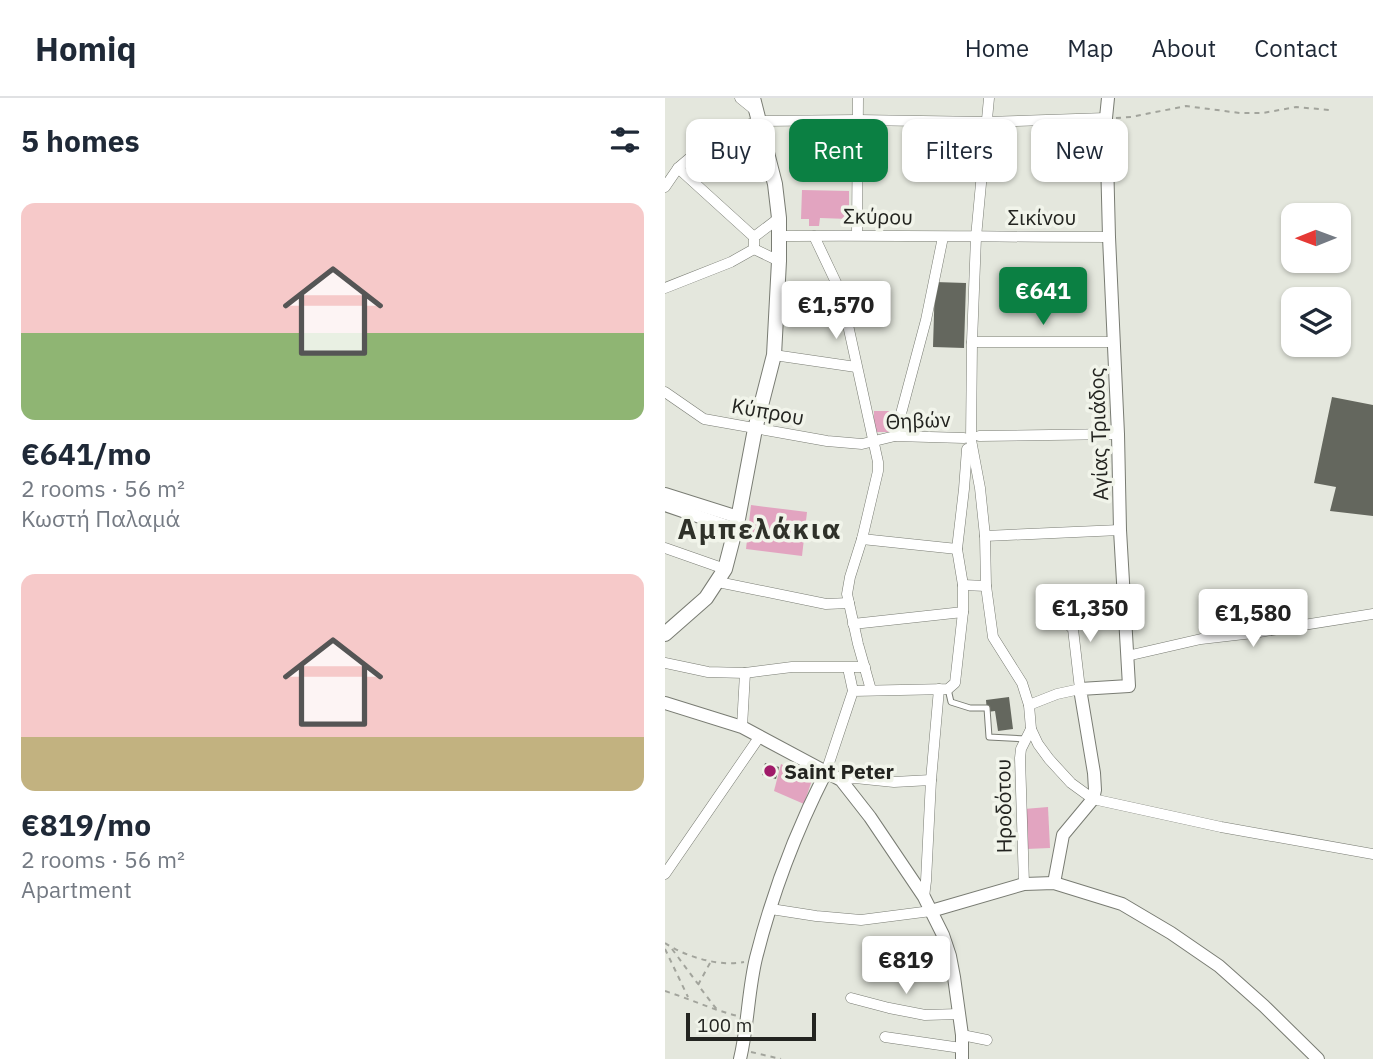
<!DOCTYPE html>
<html lang="en">
<head>
<meta charset="utf-8">
<style>
	:root { --surface:#fff; --page:#f2f2f3; --text:#1f2937; --muted:#747a83; --line:#e0e1e3; --accent:#0b8043 }
	body { margin:0; font-family:"IBM Plex Sans",sans-serif; background:var(--page); color:var(--text); height:100vh; display:flex; flex-direction:column; font-size:26px; white-space:nowrap }
	* { box-sizing:border-box; margin:0 }
	p { font-size:23px; color:var(--muted) }
	.icon { flex:none; width:38px; height:38px; fill:none; stroke:currentColor; stroke-width:2; stroke-linecap:round; stroke-linejoin:round }
	.map { position:relative; flex:1; overflow:hidden }
	.drawer { display:flex; flex-direction:column; background:var(--surface); width:665px }
	.drawer>* { flex:none }
	.banner { position:absolute; left:21px; top:21px; width:581px; height:63px; display:flex; gap:14px }
	.needle { width:46px; rotate:269deg }
	.buttons { position:absolute; left:616px; top:105px; display:grid; gap:14px }
	.buttons a { display:grid; place-items:center; width:70px; height:70px; border-radius:14px; background:var(--surface); box-shadow:0 2px 5px #0004; font-size:35px }
	.scale { position:absolute; left:21px; bottom:18px; width:130px; box-sizing:border-box; padding-left:7px; border:4px solid #232420; border-top:0; font-size:19px; line-height:24px; white-space:nowrap; color:#232420; -webkit-text-stroke:5px #f1f4ea; paint-order:stroke }
	.price { position:absolute; translate:-50% -60px; padding:0 16px; border-radius:7px; background:#fff; color:#222; font-size:23px; line-height:46px; filter:drop-shadow(0 2px 4px #0008) }
	.price::after { content:''; position:absolute; left:50%; top:42px; width:21px; height:16px; margin-left:-10px; background:inherit; clip-path:polygon(0 0,100% 0,50% 100%) }
	.price.selected { background:var(--accent); color:#fff }
	ul { padding:0; list-style:none }
	li { display:grid; align-content:center; gap:14px; height:371px; padding:0 21px }
	li span { display:grid; place-items:center; height:217px; border-radius:14px; color:#555 }
	li>.icon { margin-inline-start:auto }
	span .icon { width:126px; height:126px; fill:#fffc; stroke-width:1 }
	li b { font-size:30px }
	h2 { display:flex; justify-content:space-between; align-items:center; height:84px; padding:0 21px; font-size:30px }
	.chip { padding:0 24px; border-radius:14px; background:var(--surface); box-shadow:0 2px 5px #0004; font-size:24px; line-height:63px }
	.chip.selected { background:var(--accent); color:#fff }
	header { display:flex; align-items:center; gap:42px; box-sizing:border-box; height:98px; padding:0 35px; background:var(--surface); border-bottom:2px solid var(--line) }
	header strong { font-size:33px }
	nav { display:flex; gap:38px; margin-inline-start:auto; font-size:24px }
	main { display:flex; flex:1; min-height:0 }
	.map>svg:first-child { display:block }
</style>
</head>
<body>
<header>
<strong>Homiq</strong>
<nav><a>Home</a><a>Map</a><a>About</a><a>Contact</a></nav>
</header>
<main>
<section class="drawer">
<h2>5 homes<svg class="icon" aria-label="filters" viewBox="0 0 24 24"><path d="M4 7h16M4 17h16"/><circle cx="9" cy="7" r="2"/><circle cx="15" cy="17" r="2"/></svg></h2>
<ul>
<li><span style="background:linear-gradient(#f6c9c9 60%,#8fb573 0)"><svg class="icon" aria-label="home" viewBox="0 0 24 24"><path d="M3 11l9-7 9 7M6 9v11h12V9"/></svg></span><div><b>€641/mo</b><p>2 rooms · 56 m²</p><p>Κωστή Παλαμά</p></div></li>
<li><span style="background:linear-gradient(#f6c9c9 75%,#c2b280 0)"><svg class="icon" aria-label="home" viewBox="0 0 24 24"><path d="M3 11l9-7 9 7M6 9v11h12V9"/></svg></span><div><b>€819/mo</b><p>2 rooms · 56 m²</p><p>Apartment</p></div></li>
</ul>
</section>
<div class="map">
<svg width="708" height="961" viewBox="0 0 708 961">
	<rect width="100%" height="100%" fill="#e4e7dd"/>
	<!-- green -->
	<g fill="#e2a4c0">
		<polygon points="137,92 184,93 184,121 155,120 154,128 144,128 144,121 136,121"/>
		<rect x="209" y="313" width="18" height="21"/>
		<polygon points="86,407 142,414 137,458 81,451"/>
		<polygon points="116,666 147,682 139,706 109,693"/>
		<polygon points="383,709 385,750 361,751 359,711"/>
	</g>
	<!-- building -->
	<g fill="#64675e">
		<polygon points="270,184 301,185 299,250 268,249"/>
		<polygon points="667,299 708,307 708,418 665,413 671,389 649,385"/>
		<polygon points="344,599 348,631 333,633 330,613 322,614 321,602"/>
		<polygon points="100,665 114,669 111,681 97,677"/>
	</g>
	<g fill="none" stroke-linecap="round" stroke-linejoin="round">
		<!-- service casing -->
		<g stroke="#797c73" stroke-width="7">
			<polyline id="service" points="283,591 286,604 305,610 322,610 324,639 360,641"/>
		</g>
		<!-- minor casing -->
		<g stroke="#797c73" stroke-width="11">
			<g id="minor">
				<polyline points="75,0 91,13"/>
				<polyline points="324,0 311,139 307,244 306,342 315,390 320,438 321,488 328,539 357,585 364,607 366,631 373,646 384,661 406,685 428,701 556,729 708,756"/>
				<polyline points="13,70 89,139"/>
				<polyline points="0,89 13,70 47,41 66,32 95,23 193,22 321,24 441,20"/>
				<polyline points="192,136 193,0"/>
				<path d="M 115,138 C 225,137 334,139 444,139"/>
				<polyline points="149,138 176,195 213,364 213,373 197,441 185,479 182,496 193,546 206,592"/>
				<polyline points="89,151 114,163"/>
				<polyline points="0,190 66,164 89,151 89,139 114,120"/>
				<polyline points="307,244 449,244"/>
				<polyline points="109,257 191,269"/>
				<polyline points="0,294 39,321 162,343 197,346 230,338 299,340"/>
				<polyline points="230,338 261,222 278,139"/>
				<polyline points="314,338 453,336"/>
				<polyline points="320,438 455,432"/>
				<polyline points="197,441 292,451"/>
				<polyline points="0,450 60,471"/>
				<polyline points="53,484 161,506 184,505"/>
				<polyline points="298,487 321,488"/>
				<polyline points="188,526 298,514"/>
				<polyline points="462,558 536,541 588,535 708,516"/>
				<polyline points="0,565 43,574 80,575 127,569 200,569"/>
				<polyline points="183,570 188,593"/>
				<polyline points="364,607 392,596 415,591 408,531 397,520"/>
				<polyline points="77,629 80,575"/>
				<polyline points="161,674 188,593 283,591 290,585 298,514 298,487 292,451 299,391 302,351"/>
				<polyline points="176,682 190,680 229,684 266,682"/>
				<polyline points="0,776 95,638"/>
				<polyline points="359,786 355,660 356,651 366,631"/>
				<polyline points="259,799 261,783 266,682 274,591"/>
				<polyline points="106,811 151,818 196,822 266,813"/>
				<polyline points="186,900 224,910 260,917 294,916"/>
				<polyline points="297,937 322,942"/>
				<polyline points="220,939 296,950"/>
			</g>
		</g>
		<!-- tertiary casing -->
		<g stroke="#797c73" stroke-width="14">
			<g id="tertiary">
				<polyline points="0,396 73,419"/>
				<polyline points="0,407 70,431"/>
				<polyline points="0,605 77,629 176,682 205,719 259,799 278,837 285,858 289,879 297,937 297,961"/>
				<polyline points="389,785 398,737 428,701 430,692 429,675 415,591 464,588 455,432 453,336 444,139 441,20 443,0"/>
				<polyline points="266,813 359,786 389,785 457,806 506,835 554,868 599,908 653,961"/>
				<path d="M 75,961 C 83,928 83,893 91,860 C 107,796 131,733 161,674"/>
			</g>
		</g>
		<!-- secondary casing -->
		<g stroke="#797c73" stroke-width="16">
			<polyline id="secondary" points="0,536 41,500 60,471 73,421 90,331 109,257 114,163 114,120 110,86 88,0"/>
		</g>
		<!-- path -->
		<g stroke="#a2a49c" stroke-width="2" stroke-dasharray="5 5" stroke-linecap="butt">
			<polyline points="451,20 466,19 521,8 575,15 598,15 631,9 665,12"/>
			<path d="M 0,845 C 21,859 55,869 79,864"/>
			<polyline points="0,851 23,899"/>
			<polyline points="7,851 33,886"/>
			<polyline points="45,865 33,887 53,913"/>
			<path d="M 0,893 C 25,901 48,912 73,918"/>
			<polyline points="86,954 116,961"/>
		</g>
		<!-- service -->
		<use href="#service" stroke="#fff" stroke-width="5"/>
		<!-- minor -->
		<use href="#minor" stroke="#fff" stroke-width="10"/>
		<!-- tertiary -->
		<use href="#tertiary" stroke="#fff" stroke-width="12"/>
		<!-- secondary -->
		<use href="#secondary" stroke="#fff" stroke-width="14"/>
	</g>
	<!-- markers -->
	<circle fill="#a01a69" stroke="#f1f4ea" stroke-width="2.5" cx="105" cy="673" r="7"/>
	<g text-anchor="middle" dominant-baseline="central" stroke-width="7" stroke-linejoin="round" paint-order="stroke">
		<!-- street labels -->
		<g font-size="21" fill="#232420" stroke="#f1f4ea">
			<text transform="translate(213 118) rotate(1)">Σκύρου</text>
			<text x="377" y="119">Σικίνου</text>
			<text transform="translate(103 313) rotate(10)">Κύπρου</text>
			<text transform="translate(253 322) rotate(-2)">Θηβών</text>
			<text transform="translate(433 336) rotate(-92)">Αγίας Τριάδος</text>
			<text transform="translate(338 708) rotate(-91)">Ηροδότου</text>
		</g>
		<!-- poi labels -->
		<g font-size="21" font-weight="bold" fill="#232420" stroke="#f1f4ea" text-anchor="start">
			<text x="119" y="673">Saint Peter</text>
		</g>
		<!-- district labels -->
		<g font-size="28" font-weight="bold" letter-spacing="2" fill="#2f3129" stroke="#f1f4ea">
			<text x="95" y="430">Αμπελάκια</text>
		</g>
	</g>
</svg>
<div class="buttons">
<a><svg class="needle" viewBox="-14 -14 28 28"><path d="M0-13l5 13h-10z" fill="#e53935"/><path d="M0 13l5-13h-10z" fill="#747a83"/></svg></a>
<a><svg class="icon" aria-label="layers" viewBox="0 0 24 24"><path d="M12 4l9 5-9 5-9-5zM3 14l9 5 9-5"/></svg></a>
</div>
<div class="scale">100 m</div>
<b class="price selected" style="left:378px;top:229px">€641</b>
<b class="price" style="left:171px;top:243px">€1,570</b>
<b class="price" style="left:425px;top:546px">€1,350</b>
<b class="price" style="left:588px;top:551px">€1,580</b>
<b class="price" style="left:241px;top:898px">€819</b>
<div class="banner">
<a class="chip">Buy</a>
<a class="chip selected">Rent</a>
<a class="chip">Filters</a>
<a class="chip">New</a>
</div>
</div>
</main>
</body>
</html>
